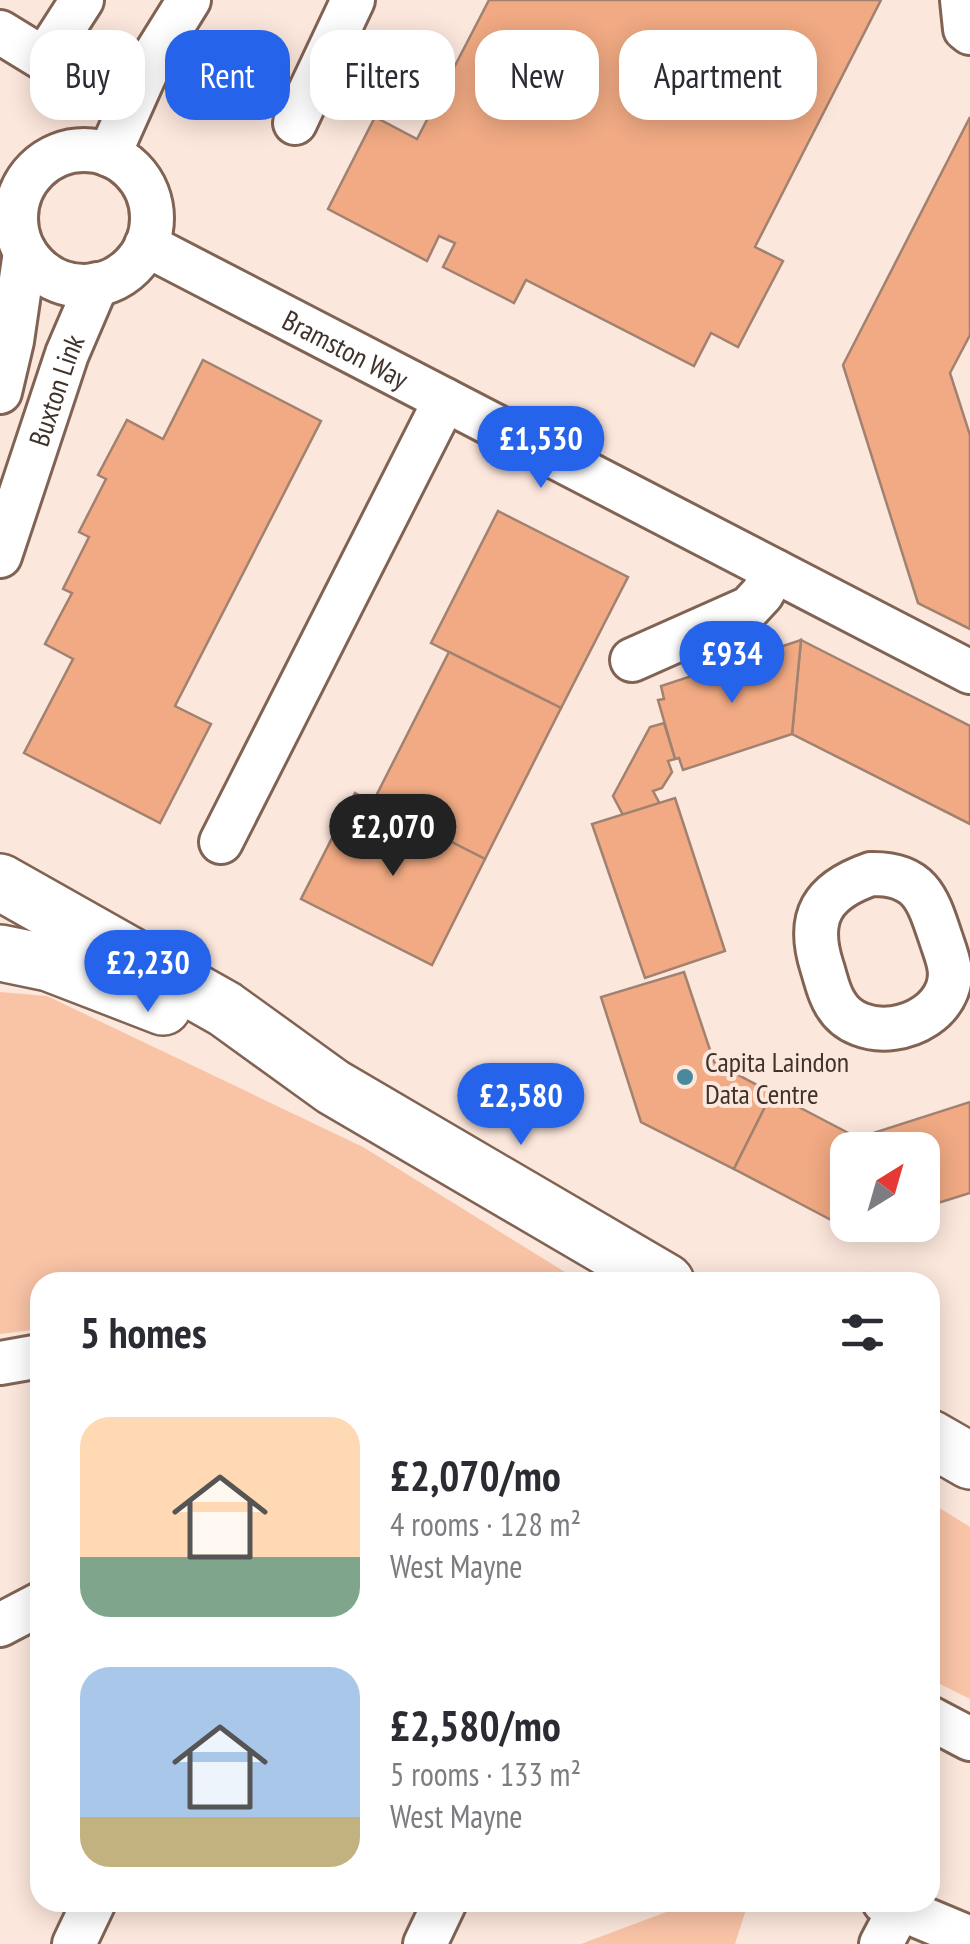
<!DOCTYPE html>
<html lang="en">
<head>
<meta charset="utf-8">
<style>
	:root { --surface:#fff; --page:#f7f7f7; --text:#2b2b33; --muted:#7c7c81; --accent:#2563eb }
	body { margin:0; font-family:"PT Sans Narrow",sans-serif; background:var(--page); color:var(--text); height:100vh; display:flex; flex-direction:column; font-size:38px; white-space:nowrap }
	* { box-sizing:border-box; margin:0 }
	p { font-size:32px; color:var(--muted) }
	.icon { flex:none; width:55px; height:55px; fill:none; stroke:currentColor; stroke-width:2; stroke-linecap:round; stroke-linejoin:round }
	.map { position:relative; flex:1; overflow:hidden }
	.sheet { position:absolute; left:30px; top:1272px; width:910px; height:640px; display:flex; flex-direction:column; background:var(--surface); border-radius:30px; box-shadow:0 5px 25px #0003 }
	.sheet>* { flex:none }
	.guide { position:absolute; left:30px; top:30px; width:910px; height:90px; display:flex; gap:20px }
	.needle { width:65px; rotate:37deg }
	.tools { position:absolute; left:830px; top:1132px; display:grid; gap:20px }
	.tools a { display:grid; place-items:center; width:110px; height:110px; border-radius:20px; background:var(--surface); box-shadow:0 5px 25px #0003; font-size:50px }
	.price { position:absolute; translate:-50% -85px; padding:0 22px; border-radius:35px; background:var(--accent); color:#fff; font-size:32px; line-height:65px; filter:drop-shadow(0 2px 5px #0008) }
	.price::after { content:''; position:absolute; left:50%; top:60px; width:30px; height:22px; margin-left:-15px; background:inherit; clip-path:polygon(0 0,100% 0,50% 100%) }
	.price.selected { background:#222; color:#fff }
	ul { padding:0; list-style:none }
	li { display:flex; align-items:center; gap:30px; height:250px; padding:0 50px }
	li span { display:grid; place-items:center; flex:none; width:280px; height:200px; border-radius:30px; color:#555 }
	li>.icon { margin-inline-start:auto }
	span .icon { width:120px; height:120px; fill:#fffc; stroke-width:1 }
	li b { font-size:42px }
	h2 { display:flex; justify-content:space-between; align-items:center; height:120px; padding:0 50px; font-size:42px }
	.chip { padding:0 35px; border-radius:30px; background:var(--surface); box-shadow:0 5px 25px #0003; font-size:35px; line-height:90px }
	.chip.selected { background:var(--accent); color:#fff }
	.map>svg:first-child { display:block }
</style>
</head>
<body>
<div class="map">
<svg width="970" height="1944" viewBox="0 0 970 1944">
	<rect width="100%" height="100%" fill="#fce7dc"/>
	<!-- green -->
	<g fill="#f9c3a6">
		<polygon points="0,992 47,996 363,1147 581,1282 40,1282 40,1329 0,1334"/>
		<polygon points="930,1502 970,1527 970,1699 930,1679"/>
		<polygon points="693,1902 748,1903 735,1944 581,1944"/>
	</g>
	<!-- building -->
	<g fill="#f1aa83" stroke="#a18271" stroke-width="2.5">
		<polygon points="489,0 881,0 755,247 783,261 738,347 711,333 694,366 526,280 514,303 443,267 455,243 439,236 427,261 328,209 375,117 417,139"/>
		<polygon points="970,117 970,335 950,373 970,435 970,629 918,603 843,365"/>
		<polygon points="203,360 321,421 175,706 211,724 160,823 24,753 73,659 45,644 72,593 63,589 89,537 79,532 106,479 98,475 127,420 163,439"/>
		<polygon points="498,511 628,577 561,708 431,643"/>
		<polygon points="801,640 970,726 970,824 792,734"/>
		<polygon points="801,640 792,734 683,770 679,758 675,759 658,700 664,699 661,686"/>
		<polygon points="449,652 561,708 485,859 373,802"/>
		<polygon points="664,723 675,759 668,761 672,772 662,788 653,791 660,804 623,815 613,796 650,727"/>
		<polygon points="355,793 485,859 432,965 301,899"/>
		<polygon points="675,798 725,951 645,978 592,824"/>
		<polygon points="684,972 714,1062 772,1093 734,1169 641,1122 601,997"/>
		<polygon points="772,1093 858,1138 970,1102 970,1193 922,1208 922,1150 848,1150 848,1225 870,1225 852,1231 734,1169"/>
	</g>
	<g fill="none" stroke-linecap="round" stroke-linejoin="round">
		<!-- minor casing -->
		<g stroke="#816354" stroke-width="48">
			<g id="minor">
				<polyline points="962,0 965,29 970,33"/>
				<polyline points="0,32 44,59 82,0"/>
				<polyline points="295,123 353,0"/>
				<circle cx="84" cy="218" r="68"/>
				<polyline points="109,155 151,61 189,0"/>
				<path id="s1" d="M 146,245 L 970,672"/>
				<polyline points="0,392 12,341 25,252"/>
				<path id="s2" d="M 0,556 L 67,354 L 97,284"/>
				<polyline points="632,660 749,608 762,594 775,571"/>
				<polyline points="221,842 445,400"/>
				<path d="M 871,874 C 921,873 928,900 941,939 C 947,957 954,972 947,990 C 930,1033 858,1044 835,1003 C 828,992 826,979 822,967 C 806,917 822,891 871,874 Z"/>
				<polyline points="0,1363 40,1356"/>
				<polyline points="0,1625 40,1604"/>
				<polyline points="930,1718 970,1739"/>
				<polyline points="884,1902 970,1938"/>
				<polyline points="74,1944 94,1902"/>
				<polyline points="425,1944 445,1902"/>
				<polyline points="881,1944 899,1910"/>
			</g>
		</g>
		<!-- major casing -->
		<g stroke="#816354" stroke-width="60">
			<g id="major">
				<polyline points="0,882 225,1009 333,1087 666,1282"/>
				<polyline points="0,953 49,963 163,1007"/>
				<polyline points="930,1438 970,1461"/>
			</g>
		</g>
		<!-- minor -->
		<use href="#minor" stroke="#fff" stroke-width="42"/>
		<!-- major -->
		<use href="#major" stroke="#fff" stroke-width="55"/>
	</g>
	<!-- markers -->
	<circle fill="#488a9c" stroke="#fce7dc" stroke-width="4" cx="685" cy="1077" r="10"/>
	<g text-anchor="middle" dominant-baseline="central" stroke-width="8" stroke-linejoin="round" paint-order="stroke">
		<!-- street labels -->
		<g font-size="28" fill="#40322b" stroke="#fce7dc">
			<text stroke="none"><textPath href="#s1" startOffset="225">Bramston Way</textPath></text>
			<text stroke="none"><textPath href="#s2" startOffset="175">Buxton Link</textPath></text>
		</g>
		<!-- poi labels -->
		<g font-size="28" fill="#40322b" stroke="#fce7dc" text-anchor="start">
			<text x="705" y="1061">Capita Laindon<tspan x="705" dy="32">Data Centre</tspan></text>
		</g>
	</g>
</svg>
<div class="tools">
<a><svg class="needle" viewBox="-14 -14 28 28"><path d="M0-13l5 13h-10z" fill="#e53935"/><path d="M0 13l5-13h-10z" fill="#7c7c81"/></svg></a>
</div>
<b class="price" style="left:541px;top:491px">£1,530</b>
<b class="price" style="left:732px;top:706px">£934</b>
<b class="price selected" style="left:393px;top:879px">£2,070</b>
<b class="price" style="left:148px;top:1015px">£2,230</b>
<b class="price" style="left:521px;top:1148px">£2,580</b>
<div class="guide">
<a class="chip">Buy</a>
<a class="chip selected">Rent</a>
<a class="chip">Filters</a>
<a class="chip">New</a>
<a class="chip">Apartment</a>
</div>
<section class="sheet">
<h2>5 homes<svg class="icon" aria-label="filters" viewBox="0 0 24 24"><path d="M4 7h16M4 17h16"/><circle cx="9" cy="7" r="2"/><circle cx="15" cy="17" r="2"/></svg></h2>
<ul>
<li><span style="background:linear-gradient(#ffd9b3 70%,#7fa58c 0)"><svg class="icon" aria-label="home" viewBox="0 0 24 24"><path d="M3 11l9-7 9 7M6 9v11h12V9"/></svg></span><div><b>£2,070/mo</b><p>4 rooms · 128 m²</p><p>West Mayne</p></div></li>
<li><span style="background:linear-gradient(#a9c7e8 75%,#c2b280 0)"><svg class="icon" aria-label="home" viewBox="0 0 24 24"><path d="M3 11l9-7 9 7M6 9v11h12V9"/></svg></span><div><b>£2,580/mo</b><p>5 rooms · 133 m²</p><p>West Mayne</p></div></li>
</ul>
</section>
</div>
</body>
</html>
